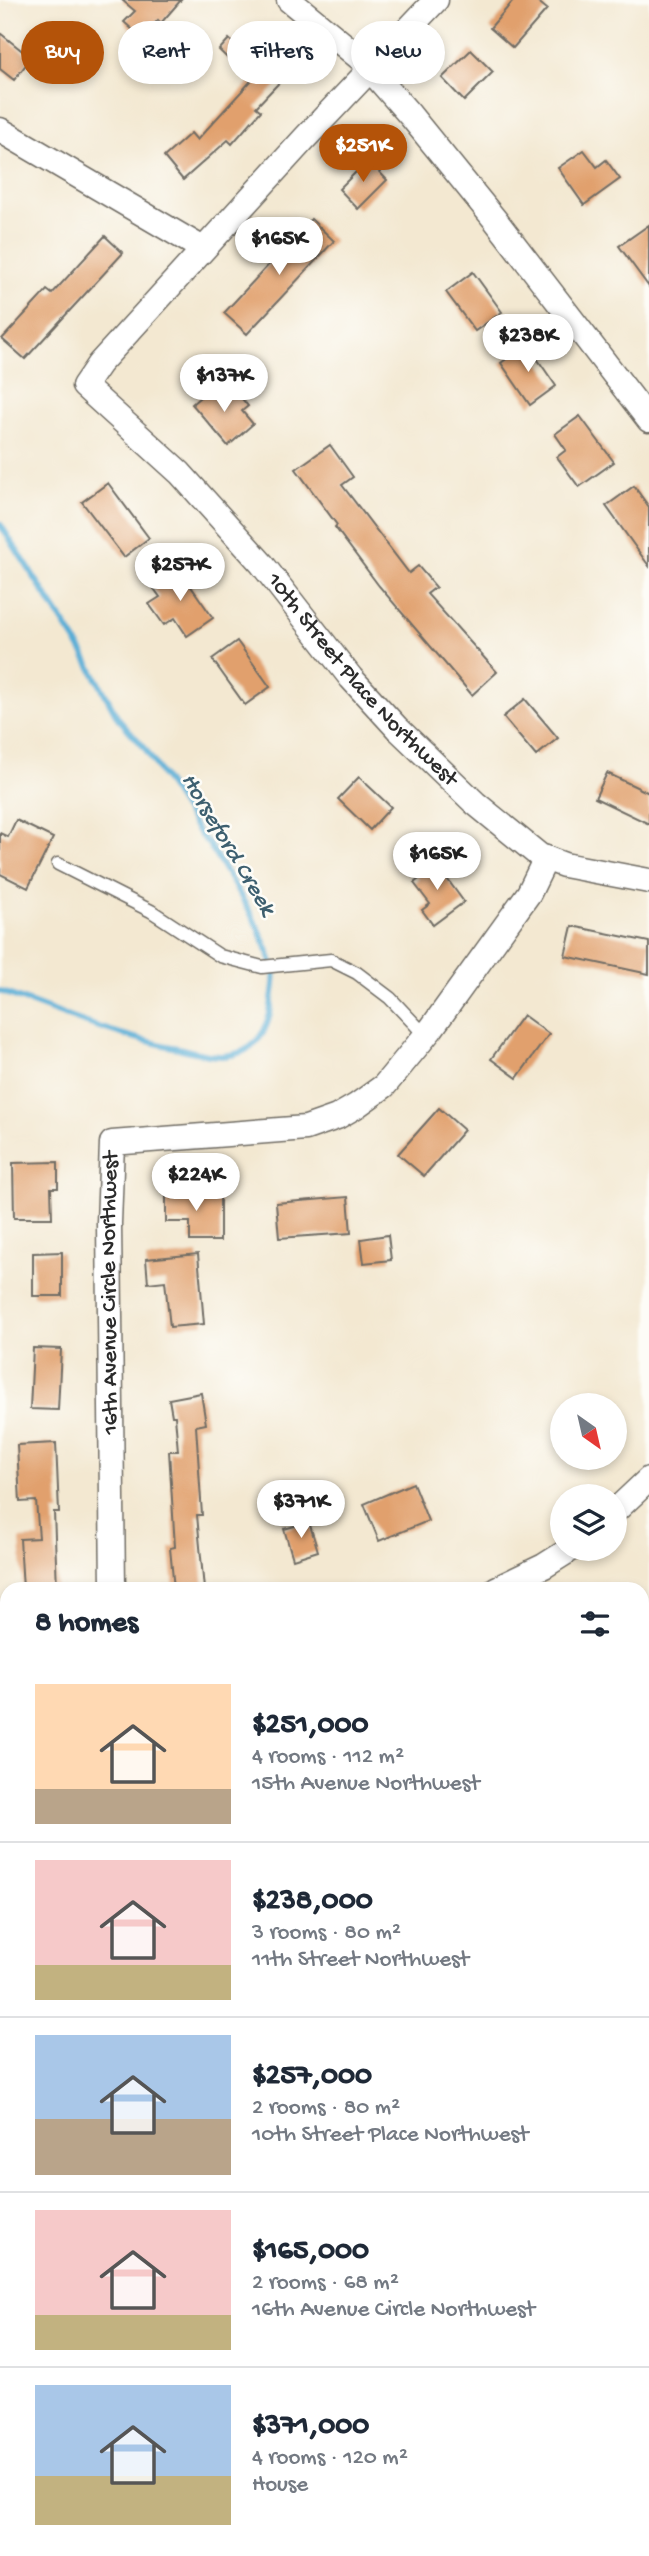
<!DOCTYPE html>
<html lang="en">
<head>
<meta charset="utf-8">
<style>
	:root { --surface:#fff; --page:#f2f2f3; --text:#1f2937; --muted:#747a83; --line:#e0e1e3; --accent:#b45309 }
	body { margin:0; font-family:"Gochi Hand",sans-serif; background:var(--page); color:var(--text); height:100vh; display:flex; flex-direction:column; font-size:26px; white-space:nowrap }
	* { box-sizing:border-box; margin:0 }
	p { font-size:23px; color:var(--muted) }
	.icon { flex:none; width:38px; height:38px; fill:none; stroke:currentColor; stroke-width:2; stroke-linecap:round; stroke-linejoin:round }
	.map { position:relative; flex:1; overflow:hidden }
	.details { position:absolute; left:0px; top:1582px; width:649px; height:975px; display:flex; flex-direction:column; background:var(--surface); border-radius:21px 21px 0 0; box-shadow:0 4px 10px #0003 }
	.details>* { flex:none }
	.banner { position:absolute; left:21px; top:21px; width:607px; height:63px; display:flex; gap:14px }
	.needle { width:46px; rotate:146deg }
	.tools { position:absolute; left:550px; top:1393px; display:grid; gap:14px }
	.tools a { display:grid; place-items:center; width:77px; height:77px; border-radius:50%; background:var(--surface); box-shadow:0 4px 10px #0003; font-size:35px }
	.price { position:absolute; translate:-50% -60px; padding:0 16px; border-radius:24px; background:#fff; color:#222; font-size:23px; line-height:46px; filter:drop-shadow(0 2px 4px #0008) }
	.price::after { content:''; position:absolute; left:50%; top:42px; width:21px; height:16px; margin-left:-10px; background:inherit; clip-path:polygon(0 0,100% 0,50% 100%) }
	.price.selected { background:var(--accent); color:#fff }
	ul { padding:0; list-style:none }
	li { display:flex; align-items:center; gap:21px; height:175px; padding:0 35px }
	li+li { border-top:2px solid var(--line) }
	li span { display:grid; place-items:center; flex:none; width:196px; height:140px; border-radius:0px; color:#555 }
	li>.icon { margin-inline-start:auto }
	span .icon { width:84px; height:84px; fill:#fffc; stroke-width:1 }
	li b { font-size:30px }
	h2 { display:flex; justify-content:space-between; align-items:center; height:84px; padding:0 35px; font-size:30px }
	.chip { padding:0 24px; border-radius:32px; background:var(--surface); box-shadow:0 4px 10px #0003; font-size:24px; line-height:63px }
	.chip.selected { background:var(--accent); color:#fff }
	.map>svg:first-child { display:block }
</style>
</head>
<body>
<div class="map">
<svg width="649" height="2556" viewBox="0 0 649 2556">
	<rect width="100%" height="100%" fill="#fdfcf7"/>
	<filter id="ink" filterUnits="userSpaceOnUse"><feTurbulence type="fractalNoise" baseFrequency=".0143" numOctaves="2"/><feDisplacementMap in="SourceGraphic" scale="14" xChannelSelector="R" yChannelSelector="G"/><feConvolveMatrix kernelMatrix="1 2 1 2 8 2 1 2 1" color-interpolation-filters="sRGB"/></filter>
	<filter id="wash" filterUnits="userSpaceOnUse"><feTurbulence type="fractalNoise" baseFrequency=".00686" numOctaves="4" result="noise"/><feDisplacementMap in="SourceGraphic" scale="28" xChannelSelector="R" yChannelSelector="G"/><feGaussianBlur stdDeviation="1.57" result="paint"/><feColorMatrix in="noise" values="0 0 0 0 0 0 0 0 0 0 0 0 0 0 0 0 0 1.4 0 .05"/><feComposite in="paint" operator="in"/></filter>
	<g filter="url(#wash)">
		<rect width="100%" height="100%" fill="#f3e8d1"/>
		<!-- forest -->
		<polygon fill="#79b777" stroke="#527151" stroke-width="2" points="0,1805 7,1806 7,2550 196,2550 196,2556 0,2556"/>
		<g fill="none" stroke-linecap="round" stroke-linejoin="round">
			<!-- stream -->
			<g stroke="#59add5" stroke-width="6">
				<path d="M 0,524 L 82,651 L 118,718 L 144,747 L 201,836 L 208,843 C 232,883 262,924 274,970 C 276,981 272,996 271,1007 C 268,1028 258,1049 235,1054 C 218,1059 199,1053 182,1049 C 119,1037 60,1014 0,991"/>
				<polyline points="0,2346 7,2366"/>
			</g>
		</g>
		<g id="blocks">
			<!-- building -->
			<g fill="#e1a06d">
				<polygon points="122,0 181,0 161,23 158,20 142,38 124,22 135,11"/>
				<polygon points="514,0 536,0 547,9 513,48 490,28"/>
				<polygon points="0,33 31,58 14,80 0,69"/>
				<polygon points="229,39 255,63 272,45 294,67 256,107 261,111 232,144 228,140 183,180 164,157 191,133 197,140 251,81 219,50"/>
				<polygon points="471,50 493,72 464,101 442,78"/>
				<polygon points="584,150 597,167 606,160 620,179 584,205 558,168"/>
				<polygon points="368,160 387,180 358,209 339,189"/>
				<polygon points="311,219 334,241 247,334 224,313"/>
				<polygon points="649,225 649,287 619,246"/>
				<polygon points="105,236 123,253 25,359 2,339 47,290 52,294"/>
				<polygon points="473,272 502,312 475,331 446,292"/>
				<polygon points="527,344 556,386 530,405 501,363"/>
				<polygon points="214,385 226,398 235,390 248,406 242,411 253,424 228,446 192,404"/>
				<polygon points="580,416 614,462 579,487 557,457 566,450 555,434"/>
				<polygon points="330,445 353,477 342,485 409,573 418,566 436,587 427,594 497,672 472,695 379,586 335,527 337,525 296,469"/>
				<polygon points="108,483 149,538 124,557 82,502"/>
				<polygon points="634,486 649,507 649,566 606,506"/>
				<polygon points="178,568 213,618 187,636 175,618 164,625 149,604 160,597 152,586"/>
				<polygon points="237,641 270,687 245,705 212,659"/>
				<polygon points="525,699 558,738 536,756 503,717"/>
				<polygon points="607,773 649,793 649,824 595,798"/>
				<polygon points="359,777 391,807 370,830 338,799"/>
				<polygon points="16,820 53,838 28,888 0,874 0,833 8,837"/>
				<polygon points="432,858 464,902 433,925 422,910 430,904 414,883 419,879 414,872"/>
				<polygon points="572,926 649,942 649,974 565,956"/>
				<polygon points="523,1015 549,1034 517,1078 491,1059"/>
				<polygon points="439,1108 464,1130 424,1176 398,1154"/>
				<polygon points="58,1162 58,1188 51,1188 52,1218 14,1218 13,1163"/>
				<polygon points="166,1191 220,1191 220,1241 190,1241 190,1222 166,1222"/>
				<polygon points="348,1197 351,1233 279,1238 276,1203"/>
				<polygon points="388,1235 391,1260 364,1263 361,1239"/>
				<polygon points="62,1252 62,1296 33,1296 33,1253"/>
				<polygon points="198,1254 204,1324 170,1327 165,1281 148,1283 146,1259"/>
				<polygon points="33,1348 61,1349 58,1410 30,1409"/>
				<polygon points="201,1393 206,1424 196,1426 202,1515 197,1515 204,1589 174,1589 170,1548 175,1547 169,1451 178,1451 175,1416 172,1416 169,1399"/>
				<polygon points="56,1443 59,1512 54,1512 57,1588 23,1589 20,1539 39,1538 36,1501 20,1502 17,1445"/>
				<polygon points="413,1483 428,1521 379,1541 364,1504"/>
				<polygon points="309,1522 318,1551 293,1559 284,1529"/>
			</g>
		</g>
	</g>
	<g filter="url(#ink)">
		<use href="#blocks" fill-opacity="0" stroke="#716d65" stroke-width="2"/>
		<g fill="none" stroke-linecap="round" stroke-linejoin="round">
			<!-- service casing -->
			<g stroke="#716d65" stroke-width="15">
				<polyline id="service" points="58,864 151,911 220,956 262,967 331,960 357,973 390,998 426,1036"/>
			</g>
			<!-- minor casing -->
			<g stroke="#716d65" stroke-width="27">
				<g id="minor">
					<polyline points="289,0 361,59 410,115 496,221 649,420"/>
					<path id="s1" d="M 436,0 L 305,138 L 99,364 L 84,386 L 180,473 L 262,564 L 351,678 L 397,728 L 475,803 L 540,856 L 564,865 L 649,881"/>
					<polyline points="0,130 203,249"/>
					<polyline points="614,1512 649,1479"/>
					<path id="s2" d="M 113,1589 L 109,1223 L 112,1143 L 306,1128 L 337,1117 L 356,1106 L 384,1086 L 431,1029 L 529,893 L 546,858"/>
					<polyline points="496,1589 544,1566 571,1549"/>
					<polyline points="0,1621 7,1621"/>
					<polyline points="642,1962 649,1959"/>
					<polyline points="259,2550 260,2556"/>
				</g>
			</g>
			<!-- service -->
			<use href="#service" stroke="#fff" stroke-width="12"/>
			<!-- minor -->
			<use href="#minor" stroke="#fff" stroke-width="24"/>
		</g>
	</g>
	<g text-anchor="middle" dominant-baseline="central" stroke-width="5" stroke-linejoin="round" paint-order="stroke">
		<!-- street labels -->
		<g font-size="23" fill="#2b2b2b" stroke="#fdfcf7">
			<text stroke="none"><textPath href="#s1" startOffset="928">10th Street Place Northwest</textPath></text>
			<text stroke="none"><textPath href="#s2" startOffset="296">16th Avenue Circle Northwest</textPath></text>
		</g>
		<!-- water labels -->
		<g font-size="24" font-style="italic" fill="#3d5f6f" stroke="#fdfcf7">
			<text transform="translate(227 845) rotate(59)">Horseford Creek</text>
		</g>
	</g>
</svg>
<div class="tools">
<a><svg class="needle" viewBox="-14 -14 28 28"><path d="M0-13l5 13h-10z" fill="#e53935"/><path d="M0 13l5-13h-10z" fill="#747a83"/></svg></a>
<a><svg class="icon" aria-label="layers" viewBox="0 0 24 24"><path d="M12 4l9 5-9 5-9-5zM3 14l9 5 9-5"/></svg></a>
</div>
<b class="price selected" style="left:363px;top:184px">$251K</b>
<b class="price" style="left:279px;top:277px">$165K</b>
<b class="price" style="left:528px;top:374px">$238K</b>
<b class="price" style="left:224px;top:414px">$137K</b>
<b class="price" style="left:180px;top:603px">$257K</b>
<b class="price" style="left:437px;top:892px">$165K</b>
<b class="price" style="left:196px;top:1213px">$224K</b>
<b class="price" style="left:301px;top:1540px">$371K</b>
<div class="banner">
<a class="chip selected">Buy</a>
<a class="chip">Rent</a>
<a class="chip">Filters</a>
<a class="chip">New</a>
</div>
<section class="details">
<h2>8 homes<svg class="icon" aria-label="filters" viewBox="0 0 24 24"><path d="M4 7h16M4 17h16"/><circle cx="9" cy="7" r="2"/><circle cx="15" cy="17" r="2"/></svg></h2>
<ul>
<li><span style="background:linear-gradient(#ffd9b3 75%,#b9a48a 0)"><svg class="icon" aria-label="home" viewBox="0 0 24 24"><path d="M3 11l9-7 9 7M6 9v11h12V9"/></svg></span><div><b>$251,000</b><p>4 rooms · 112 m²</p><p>15th Avenue Northwest</p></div></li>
<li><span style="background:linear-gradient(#f6c9c9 75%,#c2b280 0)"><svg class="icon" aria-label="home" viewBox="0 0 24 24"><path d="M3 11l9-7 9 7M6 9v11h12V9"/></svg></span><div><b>$238,000</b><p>3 rooms · 80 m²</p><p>11th Street Northwest</p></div></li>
<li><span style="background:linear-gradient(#a9c7e8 60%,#b9a48a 0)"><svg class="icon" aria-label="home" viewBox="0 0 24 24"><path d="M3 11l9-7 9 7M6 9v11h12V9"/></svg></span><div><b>$257,000</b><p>2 rooms · 80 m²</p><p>10th Street Place Northwest</p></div></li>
<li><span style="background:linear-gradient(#f6c9c9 75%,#c2b280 0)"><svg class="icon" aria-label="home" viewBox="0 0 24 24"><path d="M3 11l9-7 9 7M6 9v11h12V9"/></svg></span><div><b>$165,000</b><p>2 rooms · 68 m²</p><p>16th Avenue Circle Northwest</p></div></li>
<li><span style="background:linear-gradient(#a9c7e8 65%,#c2b280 0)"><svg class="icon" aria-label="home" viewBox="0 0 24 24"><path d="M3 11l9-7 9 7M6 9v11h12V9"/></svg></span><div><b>$371,000</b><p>4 rooms · 120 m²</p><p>House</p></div></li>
</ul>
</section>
</div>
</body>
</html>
